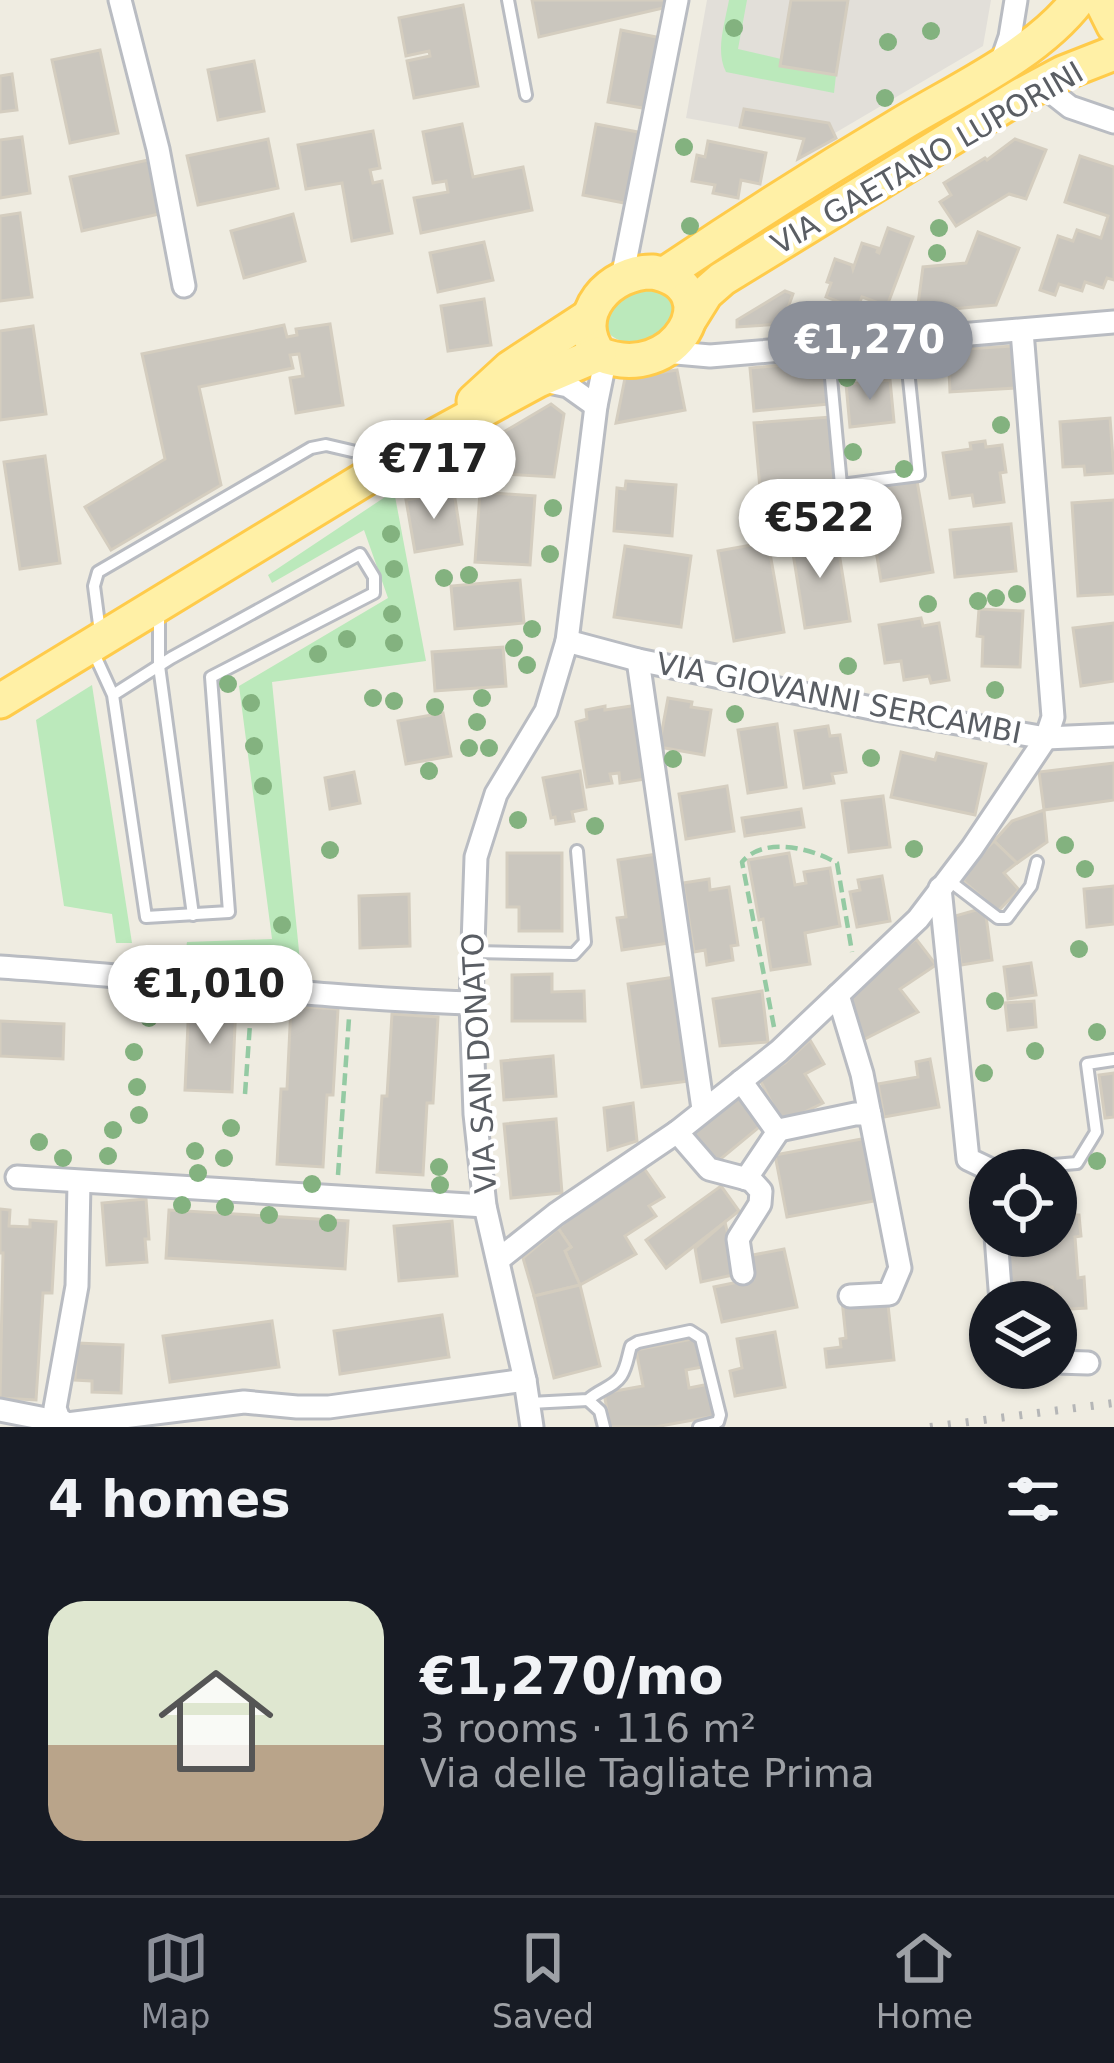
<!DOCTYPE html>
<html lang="en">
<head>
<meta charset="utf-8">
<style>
	:root { --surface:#171b24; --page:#20242c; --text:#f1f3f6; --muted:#9ea1a6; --line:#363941; --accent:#8c9099 }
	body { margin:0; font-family:"DejaVu Sans",sans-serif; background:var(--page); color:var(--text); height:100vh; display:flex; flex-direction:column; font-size:45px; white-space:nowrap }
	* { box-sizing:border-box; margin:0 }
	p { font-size:39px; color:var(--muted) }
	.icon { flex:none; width:66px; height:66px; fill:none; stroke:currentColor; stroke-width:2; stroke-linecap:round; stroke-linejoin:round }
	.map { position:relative; height:1427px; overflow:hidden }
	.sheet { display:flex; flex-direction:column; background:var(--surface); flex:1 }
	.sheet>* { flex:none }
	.fabs { position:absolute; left:969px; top:1149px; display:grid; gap:24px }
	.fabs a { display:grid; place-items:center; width:108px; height:108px; border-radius:50%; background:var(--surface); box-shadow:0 3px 9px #0004; font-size:60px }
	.price { position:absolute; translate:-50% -102px; padding:0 27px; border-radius:42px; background:#fff; color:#222; font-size:39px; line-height:78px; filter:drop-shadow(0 3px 6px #0008) }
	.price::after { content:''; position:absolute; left:50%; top:72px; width:36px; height:27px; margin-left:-18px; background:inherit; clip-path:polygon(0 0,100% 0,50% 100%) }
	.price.selected { background:var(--accent); color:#fff }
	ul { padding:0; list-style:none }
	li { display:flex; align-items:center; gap:36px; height:300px; padding:0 48px }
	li+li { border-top:3px solid var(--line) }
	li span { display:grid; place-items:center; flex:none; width:336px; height:240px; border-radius:36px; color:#555 }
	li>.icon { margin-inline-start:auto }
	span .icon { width:144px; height:144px; fill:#fffc; stroke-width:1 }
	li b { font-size:51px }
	h2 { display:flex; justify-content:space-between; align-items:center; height:144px; padding:0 48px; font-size:51px }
	.tabs { display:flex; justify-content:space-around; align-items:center; height:168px; border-top:3px solid var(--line); background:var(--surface); font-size:33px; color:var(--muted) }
	.tabs a { display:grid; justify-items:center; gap:6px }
	.tabs .selected { color:var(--accent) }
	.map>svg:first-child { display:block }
</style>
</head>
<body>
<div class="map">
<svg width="1114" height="1427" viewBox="0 0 1114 1427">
	<rect width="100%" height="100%" fill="#efece1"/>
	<!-- industrial -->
	<polygon fill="#e2dfd9" points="707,0 991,0 983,46 835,133 836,138 798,159 804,139 686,118"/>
	<!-- green -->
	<g fill="#bbe9bb">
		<path d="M 729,0 L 747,0 L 738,49 L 781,59 L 780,66 L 836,75 L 834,93 L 726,72 C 715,51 725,23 729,0 Z"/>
		<path d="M 656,288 C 699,308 648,354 619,340 C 589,327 617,297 636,291 C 640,289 652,289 656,288 Z"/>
		<polygon points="394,491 426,661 272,682 301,971 184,962 187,942 272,939 239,686 388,598 364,530 272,583 268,575"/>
		<polygon points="92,685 132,943 116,943 112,914 64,906 36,720"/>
	</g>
	<!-- building -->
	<g fill="#cac6be" stroke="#d4cdbf" stroke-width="3">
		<polygon points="532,0 665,0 663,8 539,37"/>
		<polygon points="791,0 848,0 836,75 780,66"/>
		<polygon points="463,5 478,86 414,98 407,61 430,56 429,51 406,56 399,18"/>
		<polygon points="621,30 661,38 648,109 608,102"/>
		<polygon points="100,50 118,133 70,143 52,60"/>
		<polygon points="254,61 264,111 218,120 208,70"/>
		<polygon points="12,74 17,110 0,112 0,76"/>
		<polygon points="744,109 829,123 836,138 798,159 804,139 740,127"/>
		<polygon points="462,124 473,177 523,167 532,210 421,233 414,198 448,192 446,181 433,183 423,132"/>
		<polygon points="596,124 643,133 629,204 583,195"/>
		<polygon points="373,131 380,168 370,170 373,183 382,181 392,233 352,241 342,183 306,189 298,145"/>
		<polygon points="22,137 30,193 0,198 0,140"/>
		<polygon points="268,139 278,188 198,205 187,156"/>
		<polygon points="1015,139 1046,150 1026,199 1009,194 956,226 940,202 951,195 944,183 985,158 987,160"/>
		<polygon points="708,141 766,153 760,184 741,180 738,198 713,193 715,185 692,181 697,155 705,157"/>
		<polygon points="1080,156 1114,167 1114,280 1107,278 1103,288 1085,282 1082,291 1059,284 1055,295 1040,290 1058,236 1073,241 1077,230 1101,238 1108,216 1065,202"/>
		<polygon points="148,160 159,214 82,231 70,177"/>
		<polygon points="20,213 32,297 0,301 0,216"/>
		<polygon points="293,214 305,261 244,278 231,231"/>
		<polygon points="888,228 913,237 887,306 862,297 857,309 826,297 831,283 827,282 835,259 852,265 853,269 862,243 878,248 877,252 879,253"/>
		<polygon points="978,232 1019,248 996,305 917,312 923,267 966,263"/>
		<polygon points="484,242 493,280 438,292 430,253"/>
		<polygon points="785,291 793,294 782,324 737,327 737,320"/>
		<polygon points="484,299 491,345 448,351 441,306"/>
		<polygon points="330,324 343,405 296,413 290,378 303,376 299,354 290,355 293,368 199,387 221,485 111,550 85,507 165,459 142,354 284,325 287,337 297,335 296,329"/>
		<polygon points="33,326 46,414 0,420 0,331"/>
		<polygon points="1013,346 1015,388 950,392 948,350"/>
		<polygon points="826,361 830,404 754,411 750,368"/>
		<polygon points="677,370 685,410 616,423 625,378"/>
		<polygon points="890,380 894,422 850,427 846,384"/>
		<polygon points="551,404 564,414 554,477 485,473 480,446"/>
		<polygon points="830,417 837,503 762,510 754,423"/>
		<polygon points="1110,418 1114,473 1085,475 1084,466 1063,467 1060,422"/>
		<polygon points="985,441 986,447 1002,445 1006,472 1000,473 1004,502 974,506 972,495 950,498 943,453 971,449 970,443"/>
		<polygon points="45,456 60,563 20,569 4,462"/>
		<polygon points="626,481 676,485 672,536 614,531 617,488 625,489"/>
		<polygon points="917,481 933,572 881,581 866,490"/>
		<polygon points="454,492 462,544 415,552 406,500"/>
		<polygon points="480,492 535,496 530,565 475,562"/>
		<polygon points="1114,500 1114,594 1078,596 1072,503"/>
		<polygon points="1011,524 1016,571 955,577 950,530"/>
		<polygon points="836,534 850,621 805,628 791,541"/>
		<polygon points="768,542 784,632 734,641 718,551"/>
		<polygon points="625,546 691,556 681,627 614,617"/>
		<polygon points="520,580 524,623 455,629 451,586"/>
		<polygon points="979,609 1023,611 1020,667 982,666 983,637 977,636"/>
		<polygon points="921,618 923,626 939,623 949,680 931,683 929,676 904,680 901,661 885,663 879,625"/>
		<polygon points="1114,623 1114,681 1081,686 1073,628"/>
		<polygon points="503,647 506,686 435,691 432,652"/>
		<polygon points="668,698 692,702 691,707 711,710 704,755 659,747"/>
		<polygon points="638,705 651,778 620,783 619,773 610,774 612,783 587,787 576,722 587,719 586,710 605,706 605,710"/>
		<polygon points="443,713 451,756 406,764 398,721"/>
		<polygon points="777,724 786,787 748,793 738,730"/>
		<polygon points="828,726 830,736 840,735 846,772 832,774 834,783 804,788 795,731"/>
		<polygon points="901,752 935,760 937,753 986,764 975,815 891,797"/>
		<polygon points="1114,763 1114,800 1044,810 1039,772"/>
		<polygon points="580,771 586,809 572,812 574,821 556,824 555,817 551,818 543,778"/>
		<polygon points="354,772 360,803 330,809 325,778"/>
		<polygon points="727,786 734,831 686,839 679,794"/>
		<polygon points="883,796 890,847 849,852 842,801"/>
		<polygon points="801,809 804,827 745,836 742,818"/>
		<polygon points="1044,810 1047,842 1017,863 994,841 1012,821"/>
		<polygon points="994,841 1017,863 1004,873 1019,890 998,911 963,881 981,854"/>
		<polygon points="507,853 562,853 562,931 519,931 519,907 507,907"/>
		<polygon points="789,853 795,885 806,883 804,872 830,868 840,926 805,933 810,964 771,970 763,919 759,920 748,860"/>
		<polygon points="657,854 669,943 622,950 617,918 626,917 618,860"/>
		<polygon points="882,876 890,921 857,927 850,892 860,890 858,880"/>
		<polygon points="709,879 710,890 729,887 738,945 731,946 733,960 707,965 705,950 694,952 683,883"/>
		<polygon points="1114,886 1114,924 1087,927 1084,889"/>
		<polygon points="409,894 410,946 360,948 359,896"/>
		<polygon points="976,910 986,916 992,960 961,965 955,916"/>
		<polygon points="916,939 936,965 900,989 918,1012 861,1041 846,999 865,978"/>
		<polygon points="1031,963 1036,995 1008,999 1004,967"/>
		<polygon points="552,974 552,992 584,991 585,1021 512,1021 512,975"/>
		<polygon points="675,977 689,1081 642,1087 628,984"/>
		<polygon points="762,991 768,1042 720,1046 713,999"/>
		<polygon points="1034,1001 1036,1027 1008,1030 1005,1003"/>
		<polygon points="189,1002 236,1004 232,1092 185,1090"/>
		<polygon points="291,1006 338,1009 333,1095 327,1095 323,1167 277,1164 281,1089 287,1089"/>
		<polygon points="392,1014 438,1017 433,1103 427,1103 423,1175 377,1172 382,1096 387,1096"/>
		<polygon points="0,1021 64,1024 63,1059 0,1056"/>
		<polygon points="810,1040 824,1064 805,1074 823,1103 782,1123 759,1078 785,1063"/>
		<polygon points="553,1056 556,1096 504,1100 501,1061"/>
		<polygon points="930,1059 939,1107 884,1117 878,1084 918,1077 916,1062"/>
		<polygon points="1114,1073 1114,1117 1105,1118 1099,1075"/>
		<polygon points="735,1091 763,1124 717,1162 689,1130"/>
		<polygon points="633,1103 637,1141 608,1150 604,1108"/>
		<polygon points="556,1119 562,1193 511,1198 504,1124"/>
		<polygon points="867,1138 879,1200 787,1217 775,1155"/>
		<polygon points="641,1164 664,1197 649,1206 656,1216 625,1236 636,1254 580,1285 565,1251 571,1247 558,1228"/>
		<polygon points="721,1186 739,1211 666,1268 646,1240"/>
		<polygon points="1072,1186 1075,1215 1079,1215 1081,1236 1075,1237 1078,1278 1084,1277 1086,1308 1056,1310 1052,1287 1035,1288 1036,1302 1005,1302 1004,1285 1010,1284 1006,1236 1056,1236 1056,1187"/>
		<polygon points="146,1199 149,1239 145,1239 147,1262 107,1265 102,1203"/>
		<polygon points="0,1209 10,1210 9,1226 30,1227 30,1220 56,1222 52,1293 43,1293 36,1400 0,1398 3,1253 0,1253"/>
		<polygon points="169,1210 348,1221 345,1269 166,1258"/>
		<polygon points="452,1221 457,1276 399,1281 394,1226"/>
		<polygon points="725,1222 737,1274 701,1282 695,1248"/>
		<polygon points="558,1228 571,1247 565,1251 580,1285 534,1296 523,1258"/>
		<polygon points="784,1249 797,1307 722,1322 714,1287 753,1279 748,1256"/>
		<polygon points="580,1285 600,1366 554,1378 534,1296"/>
		<polygon points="869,1297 870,1306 888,1305 894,1360 827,1367 825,1349 841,1347 840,1339 846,1338 842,1300"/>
		<polygon points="442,1315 449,1357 340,1374 334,1331"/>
		<polygon points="272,1321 279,1367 170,1382 163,1336"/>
		<polygon points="775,1332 785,1387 735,1396 730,1371 742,1368 737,1339"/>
		<polygon points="697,1338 702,1367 686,1370 689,1388 709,1384 715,1416 655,1427 610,1427 604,1393 643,1386 636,1350"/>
		<polygon points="77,1343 123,1345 121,1393 92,1392 92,1381 75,1380"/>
	</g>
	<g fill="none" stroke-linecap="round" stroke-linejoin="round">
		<!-- service casing -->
		<g stroke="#b9bcc2" stroke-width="16">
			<g id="service">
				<polyline points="508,0 526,95"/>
				<polyline points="828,346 841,485 919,475 905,341"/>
				<polyline points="159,615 159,666 193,915"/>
				<polyline points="100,632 94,586 98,572 311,448 326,445 386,459"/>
				<polyline points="92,649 113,695 146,917 229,912 211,677 374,593 374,577 360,554 171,658 113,695"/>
				<polyline points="947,879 998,918 1007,918 1031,886 1037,862"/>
				<polyline points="474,952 574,954 585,942 577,851"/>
				<polyline points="997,1170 1077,1163 1096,1132 1087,1064 1114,1060"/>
				<polyline points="588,1400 600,1411 604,1427"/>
				<path d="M 530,1403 L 588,1400 C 598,1390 614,1387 621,1376 C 627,1367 628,1355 631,1346 L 638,1342 L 690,1331 L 701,1338 L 720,1415 L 718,1422 L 699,1427"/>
			</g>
		</g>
		<!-- minor casing -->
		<g stroke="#b9bcc2" stroke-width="27">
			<g id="minor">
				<polyline points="120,0 158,149 184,286"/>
				<polyline points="1001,63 1010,37 1016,0"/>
				<polyline points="1042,85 1070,107 1114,122"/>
				<polyline points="622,278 677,0"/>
				<polyline points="665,352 710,356 1114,322"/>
				<polyline points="544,381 568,386 596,406"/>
				<polyline points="567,641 638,660 886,711 1046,738 1114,735"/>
				<polyline points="638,660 703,1109"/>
				<polyline points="940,888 968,1159 991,1170"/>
				<path d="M 0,967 C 157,977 313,998 471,1003"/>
				<polyline points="838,995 862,1074 900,1268 889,1294 850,1296"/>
				<polyline points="741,1081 774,1127 779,1130 855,1114 870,1114"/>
				<polyline points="677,1132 709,1169 751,1180 761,1191 760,1204 738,1239 743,1273"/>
				<polyline points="17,1177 485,1206"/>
				<polyline points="746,1179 779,1130"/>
				<polyline points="79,1182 77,1286 55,1408 59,1419 67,1424 244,1402 297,1407 329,1407 525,1380"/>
				<polyline points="996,1236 1001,1302"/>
				<polyline points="498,1260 556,1214 677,1132 779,1051 838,995 918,919 972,848 1046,738 1053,717 1022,331"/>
				<polyline points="1056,1362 1088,1363"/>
				<polyline points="0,1410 66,1423"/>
				<polyline points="532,1427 525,1380 485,1206 475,1114 471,1003 476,857 496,794 546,711 567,641 596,406 606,357"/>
			</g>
		</g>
		<!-- primary casing -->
		<g stroke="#ffcb4a" stroke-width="39">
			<g id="primary">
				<polyline points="1101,0 1114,26"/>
				<path d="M 653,272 C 731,287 676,386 599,354 C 570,314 610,271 653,272 Z"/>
				<path d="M 665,274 C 742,222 819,173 898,126 C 957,90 1036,55 1078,0"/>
				<polyline points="691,317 706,293 722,279 1020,96 1063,73 1114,53"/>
				<polyline points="474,401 510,368 588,317"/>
				<polyline points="0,701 437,435 538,380 599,354"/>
			</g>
		</g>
		<!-- path -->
		<g stroke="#94caa3" stroke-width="4.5" stroke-dasharray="12 6" stroke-linecap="butt">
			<path d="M 774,1027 L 742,862 C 764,836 811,848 837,863 L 852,952"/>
			<polyline points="245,1094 251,1010"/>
			<polyline points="338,1175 349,1018"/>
		</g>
		<!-- service -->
		<use href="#service" stroke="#fff" stroke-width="10"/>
		<!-- minor -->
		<use href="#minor" stroke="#fff" stroke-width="21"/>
		<!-- primary -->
		<use href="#primary" stroke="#fff0a6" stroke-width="33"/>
		<!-- rail -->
		<polyline stroke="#b5b6b7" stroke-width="8" stroke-dasharray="3 15" stroke-linecap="butt" points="930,1427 1114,1403"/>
	</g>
	<!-- trees -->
	<g fill="#83b27f">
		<circle cx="734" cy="28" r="9"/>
		<circle cx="931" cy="31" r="9"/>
		<circle cx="888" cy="42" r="9"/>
		<circle cx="885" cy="98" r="9"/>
		<circle cx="684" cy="147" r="9"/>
		<circle cx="690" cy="226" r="9"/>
		<circle cx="939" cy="228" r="9"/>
		<circle cx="937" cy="253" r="9"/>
		<circle cx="847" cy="378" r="9"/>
		<circle cx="1001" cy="425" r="9"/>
		<circle cx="853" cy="452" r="9"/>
		<circle cx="904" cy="469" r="9"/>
		<circle cx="553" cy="508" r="9"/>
		<circle cx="391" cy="534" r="9"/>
		<circle cx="550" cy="554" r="9"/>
		<circle cx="394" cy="569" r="9"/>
		<circle cx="469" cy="575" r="9"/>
		<circle cx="444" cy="578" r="9"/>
		<circle cx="1017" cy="594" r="9"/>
		<circle cx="996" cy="598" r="9"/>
		<circle cx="978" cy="601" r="9"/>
		<circle cx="928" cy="604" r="9"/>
		<circle cx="392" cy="614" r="9"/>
		<circle cx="532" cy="629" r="9"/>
		<circle cx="347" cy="639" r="9"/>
		<circle cx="394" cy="643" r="9"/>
		<circle cx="514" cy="648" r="9"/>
		<circle cx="318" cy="654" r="9"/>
		<circle cx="527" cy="665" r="9"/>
		<circle cx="848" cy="666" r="9"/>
		<circle cx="228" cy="684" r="9"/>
		<circle cx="995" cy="690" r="9"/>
		<circle cx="373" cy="698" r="9"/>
		<circle cx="482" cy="698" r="9"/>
		<circle cx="394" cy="701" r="9"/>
		<circle cx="251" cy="703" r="9"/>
		<circle cx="435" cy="707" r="9"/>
		<circle cx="735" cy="714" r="9"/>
		<circle cx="477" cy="722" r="9"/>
		<circle cx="254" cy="746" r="9"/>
		<circle cx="469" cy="748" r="9"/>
		<circle cx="489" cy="748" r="9"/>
		<circle cx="871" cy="758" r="9"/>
		<circle cx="673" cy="759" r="9"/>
		<circle cx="429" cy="771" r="9"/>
		<circle cx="263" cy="786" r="9"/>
		<circle cx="518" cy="820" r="9"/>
		<circle cx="595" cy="826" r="9"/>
		<circle cx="1065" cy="845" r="9"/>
		<circle cx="914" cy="849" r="9"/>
		<circle cx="330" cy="850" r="9"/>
		<circle cx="1085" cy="869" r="9"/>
		<circle cx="282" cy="925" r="9"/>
		<circle cx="1079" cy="949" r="9"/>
		<circle cx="192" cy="957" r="9"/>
		<circle cx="232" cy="958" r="9"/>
		<circle cx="281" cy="958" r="9"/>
		<circle cx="995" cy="1001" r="9"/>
		<circle cx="149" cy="1018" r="9"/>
		<circle cx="1097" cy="1032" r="9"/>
		<circle cx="1035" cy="1051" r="9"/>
		<circle cx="134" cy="1052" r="9"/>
		<circle cx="984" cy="1073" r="9"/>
		<circle cx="137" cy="1087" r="9"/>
		<circle cx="139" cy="1115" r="9"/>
		<circle cx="231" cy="1128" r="9"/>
		<circle cx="113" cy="1130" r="9"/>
		<circle cx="39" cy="1142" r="9"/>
		<circle cx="195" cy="1151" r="9"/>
		<circle cx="108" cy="1156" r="9"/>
		<circle cx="63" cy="1158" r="9"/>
		<circle cx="224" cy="1158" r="9"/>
		<circle cx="1097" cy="1161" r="9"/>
		<circle cx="439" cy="1167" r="9"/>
		<circle cx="198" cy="1173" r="9"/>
		<circle cx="312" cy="1184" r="9"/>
		<circle cx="440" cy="1185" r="9"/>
		<circle cx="182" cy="1205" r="9"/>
		<circle cx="225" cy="1207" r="9"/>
		<circle cx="269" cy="1215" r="9"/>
		<circle cx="328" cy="1223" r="9"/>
	</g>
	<g text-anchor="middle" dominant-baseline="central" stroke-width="9" stroke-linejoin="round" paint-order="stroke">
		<!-- street labels -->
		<g font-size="30" fill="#5a5e64" stroke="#fff">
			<text transform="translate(927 158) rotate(-30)">VIA GAETANO LUPORINI</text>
			<text transform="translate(839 698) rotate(11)">VIA GIOVANNI SERCAMBI</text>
			<text transform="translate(479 1063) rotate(-93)">VIA SAN DONATO</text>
		</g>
	</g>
</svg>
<div class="fabs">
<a><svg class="icon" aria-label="locate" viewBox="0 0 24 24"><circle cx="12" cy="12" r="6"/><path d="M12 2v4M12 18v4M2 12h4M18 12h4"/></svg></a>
<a><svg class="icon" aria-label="layers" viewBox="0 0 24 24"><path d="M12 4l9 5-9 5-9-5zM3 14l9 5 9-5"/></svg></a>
</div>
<b class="price selected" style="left:870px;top:403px">€1,270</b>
<b class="price" style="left:434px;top:522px">€717</b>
<b class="price" style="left:820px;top:581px">€522</b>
<b class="price" style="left:210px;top:1047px">€1,010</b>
</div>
<section class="sheet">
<h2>4 homes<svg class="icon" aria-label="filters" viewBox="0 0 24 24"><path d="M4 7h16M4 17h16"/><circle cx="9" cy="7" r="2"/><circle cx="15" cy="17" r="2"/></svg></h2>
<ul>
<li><span style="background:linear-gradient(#dfe7d0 60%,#b9a48a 0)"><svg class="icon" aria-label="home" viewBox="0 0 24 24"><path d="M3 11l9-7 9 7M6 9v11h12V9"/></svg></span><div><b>€1,270/mo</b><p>3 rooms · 116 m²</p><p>Via delle Tagliate Prima</p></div></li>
</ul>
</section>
<nav class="tabs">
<a class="selected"><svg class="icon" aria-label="map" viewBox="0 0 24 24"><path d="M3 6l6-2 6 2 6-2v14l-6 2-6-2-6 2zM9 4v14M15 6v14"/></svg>Map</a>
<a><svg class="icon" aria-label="saved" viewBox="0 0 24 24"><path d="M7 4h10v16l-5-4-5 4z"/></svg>Saved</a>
<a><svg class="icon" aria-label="home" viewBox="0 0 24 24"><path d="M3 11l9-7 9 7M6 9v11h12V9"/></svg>Home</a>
</nav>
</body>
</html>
